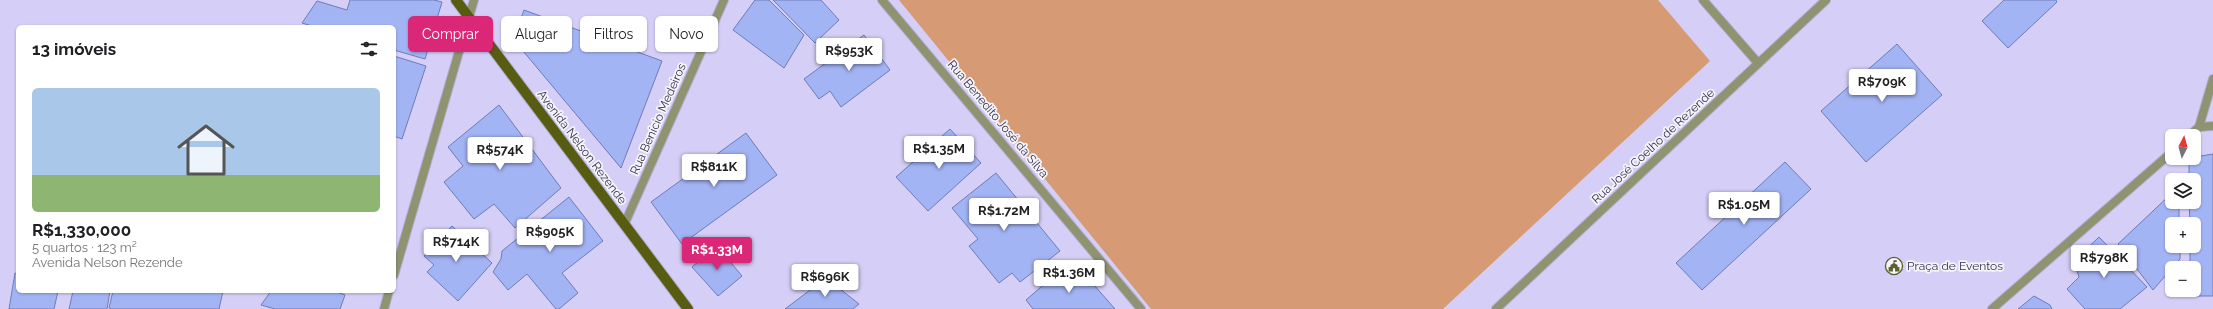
<!DOCTYPE html>
<html lang="pt">
<head>
<meta charset="utf-8">
<style>
	:root { --surface:#fff; --page:#f6f6f6; --text:#202124; --muted:#757577; --line:#e0e0e0; --accent:#db2777 }
	body { margin:0; font-family:Raleway,sans-serif; background:var(--page); color:var(--text); height:100vh; display:flex; flex-direction:column; font-size:15px; white-space:nowrap }
	* { box-sizing:border-box; margin:0 }
	p { font-size:13px; color:var(--muted) }
	.icon { flex:none; width:22px; height:22px; fill:none; stroke:currentColor; stroke-width:2; stroke-linecap:round; stroke-linejoin:round }
	.map { position:relative; flex:1; overflow:hidden }
	.panel { position:absolute; left:16px; top:25px; width:380px; height:268px; display:flex; flex-direction:column; background:var(--surface); border-radius:6px; box-shadow:0 1px 3px #0004 }
	.panel>* { flex:none }
	.hud { position:absolute; left:408px; top:16px; width:380px; height:36px; display:flex; gap:8px }
	.needle { width:26px; rotate:6deg }
	.controls { position:absolute; left:2165px; top:129px; display:grid; gap:8px }
	.controls a { display:grid; place-items:center; width:36px; height:36px; border-radius:6px; background:var(--surface); box-shadow:0 1px 3px #0004; font-size:20px }
	.price { position:absolute; translate:-50% -34px; padding:0 9px; border-radius:4px; background:#fff; color:#222; font-size:13px; line-height:26px; filter:drop-shadow(0 1px 2px #0008) }
	.price::after { content:''; position:absolute; left:50%; top:24px; width:12px; height:9px; margin-left:-6px; background:inherit; clip-path:polygon(0 0,100% 0,50% 100%) }
	.price.active { background:var(--accent); color:#fff }
	ul { padding:0; list-style:none }
	li { display:grid; align-content:center; gap:8px; height:212px; padding:0 16px }
	li+li { border-top:1px solid var(--line) }
	li span { display:grid; place-items:center; height:124px; border-radius:6px; color:#555 }
	li>.icon { margin-inline-start:auto }
	span .icon { width:72px; height:72px; fill:#fffc; stroke-width:1 }
	li b { font-size:17px }
	h2 { display:flex; justify-content:space-between; align-items:center; height:48px; padding:0 16px; font-size:17px }
	.tag { padding:0 14px; border-radius:6px; background:var(--surface); box-shadow:0 1px 3px #0004; font-size:14px; line-height:36px }
	.tag.active { background:var(--accent); color:#fff }
	.map>svg:first-child { display:block }
</style>
</head>
<body>
<div class="map">
<svg width="2213" height="309" viewBox="0 0 2213 309">
	<rect width="100%" height="100%" fill="#d5cef7"/>
	<!-- green -->
	<polygon fill="#d69a74" points="899,0 1658,0 1710,61 1443,309 1151,309"/>
	<!-- building -->
	<g fill="#a3b4f5" stroke="#6e7cb9">
		<polygon points="350,0 434,0 442,2 425,59 394,50 394,27 315,27 302,23 317,1 347,10"/>
		<polygon points="755,0 769,0 804,35 784,68 733,30"/>
		<polygon points="773,0 821,0 839,20 815,43"/>
		<polygon points="2004,0 2056,0 2057,2 2008,48 1982,21"/>
		<polygon points="524,10 662,61 621,168 513,39"/>
		<polygon points="864,35 890,70 841,107 830,91 819,99 804,79"/>
		<polygon points="1897,44 1942,95 1866,162 1821,111"/>
		<polygon points="394,56 426,66 402,139 394,136"/>
		<polygon points="499,105 561,188 515,228 494,204 474,219 444,182 463,166 448,147"/>
		<polygon points="950,129 981,163 928,211 896,177"/>
		<polygon points="746,133 777,175 682,244 651,202"/>
		<polygon points="2213,154 2213,296 2190,296 2190,290 2194,290 2194,268 2190,268 2190,246 2194,246 2194,224 2190,224 2189,202 2194,202 2194,180 2189,180 2189,158"/>
		<polygon points="1785,162 1811,189 1702,290 1676,263"/>
		<polygon points="996,173 1060,251 1020,282 1012,273 999,283 969,246 978,239 952,208"/>
		<polygon points="2172,193 2172,202 2179,202 2179,224 2172,224 2172,246 2180,246 2180,259 2153,290 2118,244"/>
		<polygon points="569,197 603,241 562,273 578,293 559,309 556,309 527,274 508,290 493,272 501,259 502,251"/>
		<polygon points="452,226 492,263 458,301 427,272 434,265 424,256"/>
		<polygon points="2099,237 2147,287 2120,309 2085,309 2067,289 2079,277 2074,261"/>
		<polygon points="717,246 742,276 718,296 692,267"/>
		<polygon points="1079,268 1115,309 1033,309 1026,300 1056,274 1063,282"/>
		<polygon points="15,273 18,274 18,291 58,291 54,309 9,309"/>
		<polygon points="826,278 859,304 853,309 785,309"/>
		<polygon points="73,291 110,291 107,309 69,309"/>
		<polygon points="113,291 223,291 219,309 112,309 109,308"/>
		<polygon points="271,291 334,291 345,295 340,309 275,309 261,305"/>
		<polygon points="2034,296 2050,305 2052,309 2018,309"/>
	</g>
	<g fill="none" stroke-linecap="round" stroke-linejoin="round">
		<!-- minor casing -->
		<g stroke="#b2abd1" stroke-width="10">
			<g id="minor">
				<polyline points="882,0 1141,309"/>
				<polyline points="1703,0 1758,63"/>
				<polyline points="2199,127 2213,126"/>
				<polyline points="2189,136 2199,127 2213,79"/>
				<polyline points="624,225 724,0"/>
				<polyline points="394,275 474,0"/>
				<polyline points="384,309 389,291"/>
				<polyline points="1496,309 1826,0"/>
				<polyline points="1992,309 2172,152"/>
			</g>
		</g>
		<!-- primary casing -->
		<g stroke="#b2abd1" stroke-width="12">
			<polyline id="primary" points="456,0 688,309"/>
		</g>
		<!-- minor -->
		<use href="#minor" stroke="#8f9370" stroke-width="8"/>
		<!-- primary -->
		<use href="#primary" stroke="#575c11" stroke-width="10"/>
	</g>
	<!-- icons -->
	<defs>
		<g id="civic-ring" transform="scale(0.9)"><circle r="9.5" fill="#f5f4fb" stroke="#5c612e" stroke-width="1.5"/><path d="M-.6-6.5H3V-4.5H.6V-3L4-1V1h2V6H-6V1h2V-1L-.6-3ZM-1.2 2.5V6h2.4V2.5Z" fill="#5c612e"/></g>
	</defs>
	<g fill-rule="evenodd">
		<use href="#civic-ring" x="1894" y="266"/>
	</g>
	<g text-anchor="middle" dominant-baseline="central" stroke-width="3.5" stroke-linejoin="round" paint-order="stroke">
		<!-- street labels -->
		<g font-size="12" fill="#37314c" stroke="#f5f4fb">
			<text transform="translate(658 119) rotate(-66)">Rua Benício Medeiros</text>
			<text transform="translate(998 119) rotate(50)">Rua Benedito José da Silva</text>
			<text transform="translate(1653 146) rotate(-43)">Rua José Coelho de Rezende</text>
			<text transform="translate(582 147) rotate(53)">Avenida Nelson Rezende</text>
		</g>
		<!-- poi labels -->
		<g font-size="12" fill="#37314c" stroke="#f5f4fb" text-anchor="start">
			<text x="1907" y="266">Praça de Eventos</text>
		</g>
	</g>
</svg>
<div class="controls">
<a><svg class="needle" viewBox="-14 -14 28 28"><path d="M0-13l5 13h-10z" fill="#e53935"/><path d="M0 13l5-13h-10z" fill="#757577"/></svg></a>
<a><svg class="icon" aria-label="layers" viewBox="0 0 24 24"><path d="M12 4l9 5-9 5-9-5zM3 14l9 5 9-5"/></svg></a>
<a>+</a>
<a>−</a>
</div>
<b class="price" style="left:849px;top:72px">R$953K</b>
<b class="price" style="left:1882px;top:103px">R$709K</b>
<b class="price" style="left:939px;top:170px">R$1.35M</b>
<b class="price" style="left:500px;top:171px">R$574K</b>
<b class="price" style="left:714px;top:188px">R$811K</b>
<b class="price" style="left:1744px;top:226px">R$1.05M</b>
<b class="price" style="left:1004px;top:232px">R$1.72M</b>
<b class="price" style="left:550px;top:253px">R$905K</b>
<b class="price" style="left:456px;top:263px">R$714K</b>
<b class="price active" style="left:717px;top:271px">R$1.33M</b>
<b class="price" style="left:2104px;top:279px">R$798K</b>
<b class="price" style="left:1069px;top:294px">R$1.36M</b>
<b class="price" style="left:825px;top:298px">R$696K</b>
<div class="hud">
<a class="tag active">Comprar</a>
<a class="tag">Alugar</a>
<a class="tag">Filtros</a>
<a class="tag">Novo</a>
</div>
<section class="panel">
<h2>13 imóveis<svg class="icon" aria-label="filters" viewBox="0 0 24 24"><path d="M4 7h16M4 17h16"/><circle cx="9" cy="7" r="2"/><circle cx="15" cy="17" r="2"/></svg></h2>
<ul>
<li><span style="background:linear-gradient(#a9c7e8 70%,#8fb573 0)"><svg class="icon" aria-label="home" viewBox="0 0 24 24"><path d="M3 11l9-7 9 7M6 9v11h12V9"/></svg></span><div><b>R$1,330,000</b><p>5 quartos · 123 m²</p><p>Avenida Nelson Rezende</p></div></li>
</ul>
</section>
</div>
</body>
</html>
